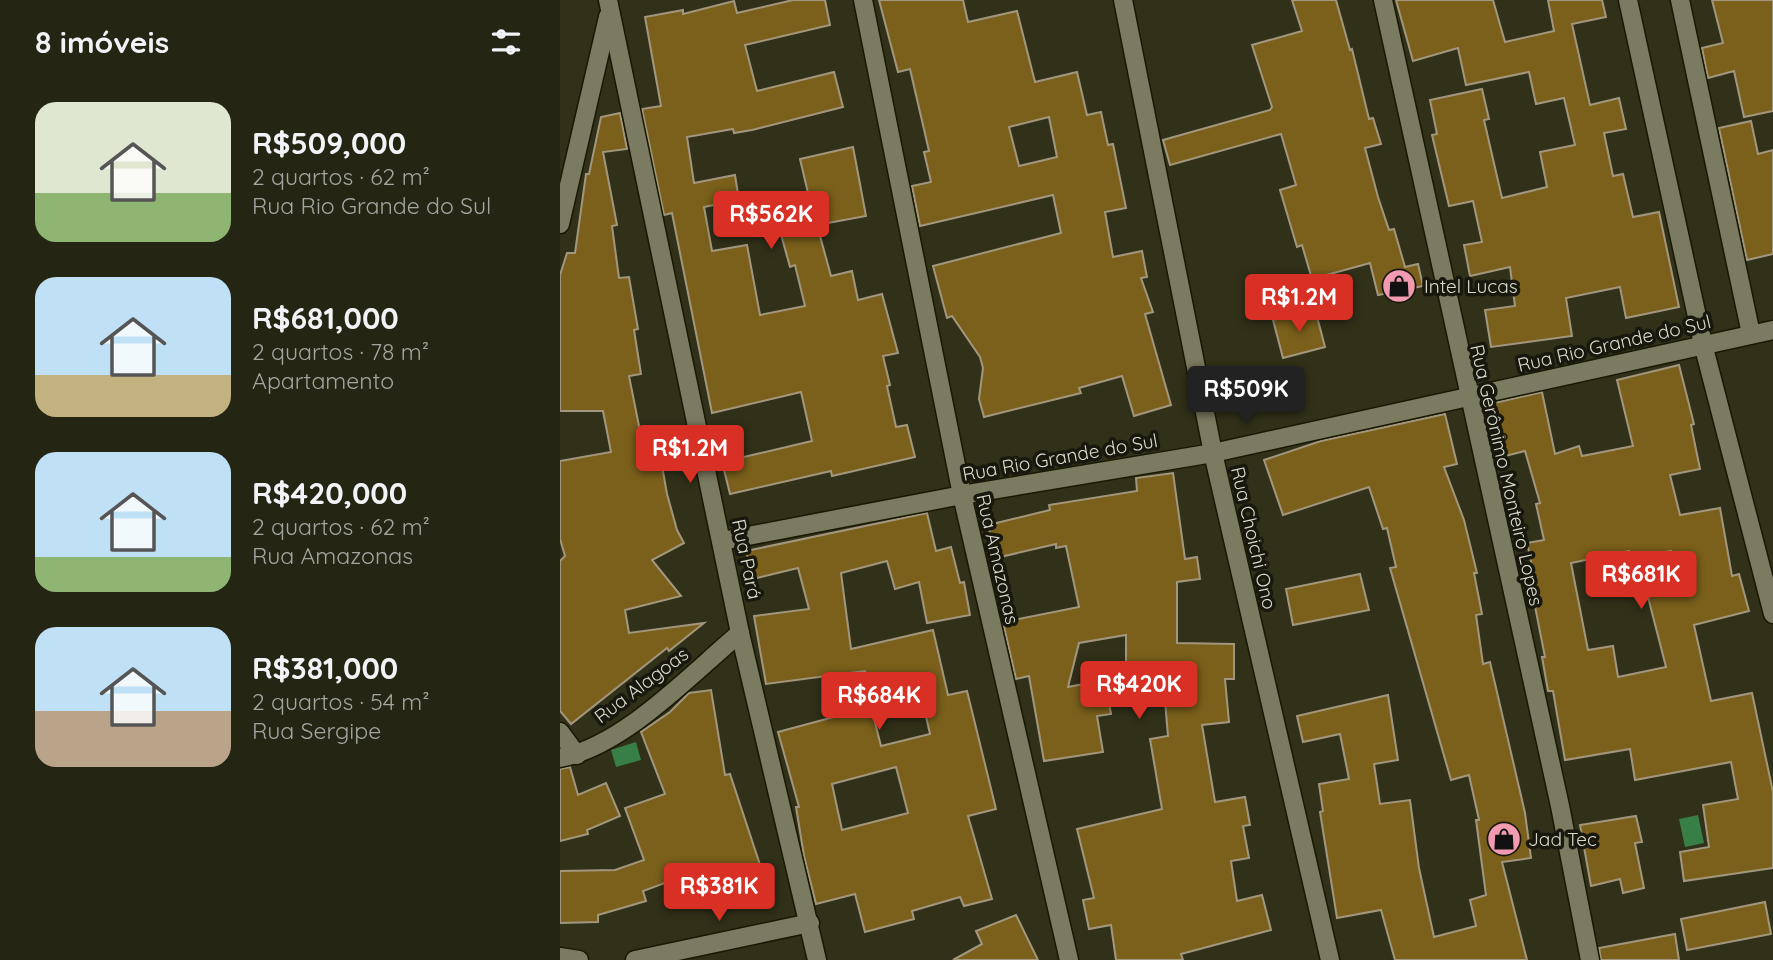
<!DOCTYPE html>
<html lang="pt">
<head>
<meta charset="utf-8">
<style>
	:root { --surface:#252513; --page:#313121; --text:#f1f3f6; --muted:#a3a5a0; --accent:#d93025 }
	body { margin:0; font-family:Quicksand,sans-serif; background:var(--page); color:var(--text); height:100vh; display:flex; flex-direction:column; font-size:26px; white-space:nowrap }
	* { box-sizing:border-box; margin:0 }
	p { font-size:23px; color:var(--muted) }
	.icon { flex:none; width:38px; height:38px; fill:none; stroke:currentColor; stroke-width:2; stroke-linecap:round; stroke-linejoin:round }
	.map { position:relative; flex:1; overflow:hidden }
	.drawer { display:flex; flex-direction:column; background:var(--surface); width:560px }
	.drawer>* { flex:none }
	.price { position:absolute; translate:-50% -60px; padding:0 16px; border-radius:7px; background:var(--accent); color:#fff; font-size:23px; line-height:46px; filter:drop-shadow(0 2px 4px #0008) }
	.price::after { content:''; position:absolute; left:50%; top:42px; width:21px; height:16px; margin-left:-10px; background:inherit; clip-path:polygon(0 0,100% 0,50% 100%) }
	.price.on { background:#222; color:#fff }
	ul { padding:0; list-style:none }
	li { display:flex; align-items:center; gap:21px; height:175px; padding:0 35px }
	li span { display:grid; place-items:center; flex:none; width:196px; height:140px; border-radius:21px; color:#555 }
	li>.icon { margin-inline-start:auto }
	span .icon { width:84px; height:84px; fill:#fffc; stroke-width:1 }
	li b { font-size:30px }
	h2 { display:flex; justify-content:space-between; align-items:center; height:84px; padding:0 35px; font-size:30px }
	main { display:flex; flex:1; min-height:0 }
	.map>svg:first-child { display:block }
</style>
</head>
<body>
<main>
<section class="drawer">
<h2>8 imóveis<svg class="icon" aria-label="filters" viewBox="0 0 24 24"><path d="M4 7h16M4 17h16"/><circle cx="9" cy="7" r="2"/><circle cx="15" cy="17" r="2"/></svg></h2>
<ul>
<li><span style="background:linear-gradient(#dfe7d0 65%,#8fb573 0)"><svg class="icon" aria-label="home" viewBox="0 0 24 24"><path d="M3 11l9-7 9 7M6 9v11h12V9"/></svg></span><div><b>R$509,000</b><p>2 quartos · 62 m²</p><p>Rua Rio Grande do Sul</p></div></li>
<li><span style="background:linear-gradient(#bfe0f5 70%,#c2b280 0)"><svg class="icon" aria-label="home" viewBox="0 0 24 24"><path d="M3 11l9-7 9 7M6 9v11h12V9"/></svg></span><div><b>R$681,000</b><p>2 quartos · 78 m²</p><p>Apartamento</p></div></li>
<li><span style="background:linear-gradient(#bfe0f5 75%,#8fb573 0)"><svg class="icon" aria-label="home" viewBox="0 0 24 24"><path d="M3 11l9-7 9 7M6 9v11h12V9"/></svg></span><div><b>R$420,000</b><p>2 quartos · 62 m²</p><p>Rua Amazonas</p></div></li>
<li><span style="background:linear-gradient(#bfe0f5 60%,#b9a48a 0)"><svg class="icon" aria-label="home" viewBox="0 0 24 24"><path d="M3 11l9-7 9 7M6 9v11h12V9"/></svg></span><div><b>R$381,000</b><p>2 quartos · 54 m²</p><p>Rua Sergipe</p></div></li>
</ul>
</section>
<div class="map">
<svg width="1213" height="960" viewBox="0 0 1213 960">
	<rect width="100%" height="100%" fill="#313119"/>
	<!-- water -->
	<g fill="#377f46">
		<polygon points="76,742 81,760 56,767 51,750"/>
		<polygon points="1138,815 1144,843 1125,847 1119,819"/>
	</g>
	<!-- building -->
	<g fill="#7b601b" stroke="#a2977e" stroke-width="2" fill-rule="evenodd">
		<polygon points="233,0 265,0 270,25 185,45 197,91 274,72 283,107 192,130 174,133 173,129 127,137 134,183 175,175 179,200 144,207 152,251 187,245 200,315 245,306 235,265 230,267 217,220 252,210 240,159 293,147 306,216 257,225 271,276 292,271 298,300 322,294 338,353 323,356 330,385 327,386 336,427 347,425 355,457 272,476 271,471 170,494 162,462 252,441 241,392 152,413 112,213 104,215 82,109 101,106 85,17 123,10 123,14 174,1 177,13"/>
		<path d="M 319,0 L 403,0 L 408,22 L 457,11 L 475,82 L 517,72 L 527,115 L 541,112 L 548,145 L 553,144 L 566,208 L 545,212 L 553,257 L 582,251 L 587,277 L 581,278 L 593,312 L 585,314 L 611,405 L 574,416 L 562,376 L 519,388 L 521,393 L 424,417 L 419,399 L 423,368 L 420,357 L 392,316 L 387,318 L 373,266 L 501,233 L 493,195 L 360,226 L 352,186 L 371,182 L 364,152 L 369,151 L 350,69 L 338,72 ZM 489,117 L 497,157 L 459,166 L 449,127 Z"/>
		<polygon points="732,0 776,0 790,50 792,49 809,119 813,118 821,144 805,148 818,197 829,230 834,229 845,267 858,264 863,286 818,295 810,263 752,279 742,245 737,247 720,190 736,185 721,134 610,165 603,140 710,110 712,107 692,45 742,31"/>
		<polygon points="836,0 933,0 945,42 994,31 988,0 1042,0 1046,17 1012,24 1030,105 1059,98 1066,129 1044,133 1053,176 1063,174 1073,217 1099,212 1119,307 1066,318 1060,287 1006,298 1012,336 931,347 925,310 955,306 950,267 910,276 904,245 922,242 913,201 889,206 872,135 877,134 870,100 922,89 929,119 924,120 942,198 987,187 980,152 1015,145 1004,98 976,104 969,72 906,85 898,48 853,61"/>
		<polygon points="1152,0 1213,0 1213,111 1184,117 1174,71 1148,78 1142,48 1163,43"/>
		<polygon points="60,113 67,149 43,152 57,225 52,226 59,278 69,277 78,329 74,330 81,374 69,376 83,446 98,443 107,494 117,530 124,543 92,560 121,596 65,610 69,633 144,623 109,651 107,648 11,724 0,711 0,561 5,556 0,539 0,461 51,452 43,411 0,411 0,275 7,253 15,253 26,174 29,174 41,117"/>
		<polygon points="1191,121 1198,154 1213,150 1213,254 1187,260 1159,128"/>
		<polygon points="755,309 765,347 723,358 713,320"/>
		<path d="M 1119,365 L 1134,424 L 1131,425 L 1140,469 L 1110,475 L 1120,515 L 1160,508 L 1172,576 L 1179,574 L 1189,611 L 1134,625 L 1151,701 L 1192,693 L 1213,792 L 1213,868 L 1124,881 L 1120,852 L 1149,847 L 1143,805 L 1178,799 L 1171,762 L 1075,780 L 1070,749 L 1005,760 L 993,691 L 988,691 L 982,657 L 985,657 L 969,576 L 974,575 L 967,543 L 984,540 L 976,504 L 980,503 L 965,451 L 941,457 L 930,404 L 982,392 L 995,454 L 1019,446 L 1022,456 L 1073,446 L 1057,380 ZM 1069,551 L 1070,558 L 1111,551 L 1119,589 L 1088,597 L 1106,667 L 1058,677 L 1053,646 L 1028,650 L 1011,563 Z"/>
		<polygon points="885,414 897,464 884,467 904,520 917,573 914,573 922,614 916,615 923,664 930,662 965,813 971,858 942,862 967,960 835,960 821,910 777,918 760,812 763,811 759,784 789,779 780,734 743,742 737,716 828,695 838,760 814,764 820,804 850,800 859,868 874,937 916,926 910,900 926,895 916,820 919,820 909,775 891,780 830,568 836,567 827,528 823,529 809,487 723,515 704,460 761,441"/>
		<polygon points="613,473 625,559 637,557 640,579 617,582 617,643 674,644 674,679 665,679 669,722 642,725 655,802 685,797 690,825 683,826 689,858 671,861 677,901 702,895 711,930 621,954 623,960 556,960 551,925 529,929 523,900 534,898 517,829 602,809 590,739 608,736 603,678 566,678 566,635 519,643 508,687 545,680 551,714 537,716 543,752 484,761 469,676 456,679 443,622 519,607 506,546 496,548 496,544 436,558 428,525 490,510 489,505 577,491 576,478"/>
		<path d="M 367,513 L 376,551 L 391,547 L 400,583 L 404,582 L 410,615 L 367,623 L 359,582 L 335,589 L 327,561 L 281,573 L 291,649 L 373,630 L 388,695 L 407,691 L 436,809 L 408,816 L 432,899 L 404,906 L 400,897 L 352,911 L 354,919 L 305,932 L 295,894 L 256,904 L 244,856 L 236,807 L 239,807 L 218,732 L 311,707 L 321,746 L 370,734 L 360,690 L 311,701 L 305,671 L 206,684 L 194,616 L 249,609 L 238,568 L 193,579 L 186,551 ZM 336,767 L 348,813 L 282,830 L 272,784 Z"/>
		<polygon points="800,574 809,610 733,625 726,589"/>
		<polygon points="151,690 165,775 170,774 208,889 175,900 173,892 134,903 126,875 83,891 86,901 38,915 38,922 0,923 0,871 55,870 84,860 65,808 105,794 81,732 110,712 129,693"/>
		<polygon points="10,767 18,795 46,783 60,816 27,830 28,834 0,841 0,769"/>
		<polygon points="1076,816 1082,842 1075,843 1084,888 1063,893 1060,879 1031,886 1020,825"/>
		<polygon points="1205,902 1211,934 1127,950 1121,919"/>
		<polygon points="456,915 478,960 393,960 422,944 416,931"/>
		<polygon points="1115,934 1119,960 1041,960 1039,948"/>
	</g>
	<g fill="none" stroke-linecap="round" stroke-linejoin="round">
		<!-- minor casing -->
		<g stroke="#191803" stroke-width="21">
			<g id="minor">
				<polyline points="48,0 180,633 257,960"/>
				<polyline points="303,0 402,495 509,960"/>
				<polyline points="563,0 653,453 770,960"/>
				<polyline points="823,0 1000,806 1030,960"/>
				<polyline points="1068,0 1143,344 1213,614"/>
				<polyline points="1120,0 1191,334"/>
				<polyline points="0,224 48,17"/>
				<polyline points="162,541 402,495 653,453 1213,330"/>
				<polyline points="0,732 17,755"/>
				<path d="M 0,758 C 64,746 131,674 180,633"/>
				<polyline points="0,957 19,960"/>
				<polyline points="75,960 250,923"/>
			</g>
		</g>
		<!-- minor -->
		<use href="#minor" stroke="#7b7b61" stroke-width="18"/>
	</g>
	<!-- icons -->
	<defs>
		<g id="shop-disc" transform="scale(1.75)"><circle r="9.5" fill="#f29ab0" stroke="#18180e"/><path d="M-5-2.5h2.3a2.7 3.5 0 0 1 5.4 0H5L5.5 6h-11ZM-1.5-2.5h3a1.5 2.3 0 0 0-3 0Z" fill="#111"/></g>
	</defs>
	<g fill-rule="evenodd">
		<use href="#shop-disc" x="839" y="286"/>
		<use href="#shop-disc" x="944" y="839"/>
	</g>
	<g text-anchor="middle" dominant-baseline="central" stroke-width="7" stroke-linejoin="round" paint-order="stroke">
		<!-- poi labels -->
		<g font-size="19" fill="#dbdbcc" stroke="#18180e" text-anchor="start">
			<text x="864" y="286">Intel Lucas</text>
			<text x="968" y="839">Jad Tec</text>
		</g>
		<!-- street labels -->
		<g font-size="19" fill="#dbdbcc" stroke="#18180e">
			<text transform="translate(1054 343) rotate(-13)">Rua Rio Grande do Sul</text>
			<text transform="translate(500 457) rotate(-10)">Rua Rio Grande do Sul</text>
			<text transform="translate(947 475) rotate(77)">Rua Gerônimo Monteiro Lopes</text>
			<text transform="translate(694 538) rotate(77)">Rua Choichi Ono</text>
			<text transform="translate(187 559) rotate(78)">Rua Pará</text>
			<text transform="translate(438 559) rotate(77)">Rua Amazonas</text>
			<text transform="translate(81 685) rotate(-37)">Rua Alagoas</text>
		</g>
	</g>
</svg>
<b class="price" style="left:211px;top:251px">R$562K</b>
<b class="price" style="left:739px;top:334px">R$1.2M</b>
<b class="price on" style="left:686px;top:426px">R$509K</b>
<b class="price" style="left:130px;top:485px">R$1.2M</b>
<b class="price" style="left:1081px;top:611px">R$681K</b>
<b class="price" style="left:579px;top:721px">R$420K</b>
<b class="price" style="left:319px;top:732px">R$684K</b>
<b class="price" style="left:159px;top:923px">R$381K</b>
</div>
</main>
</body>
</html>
